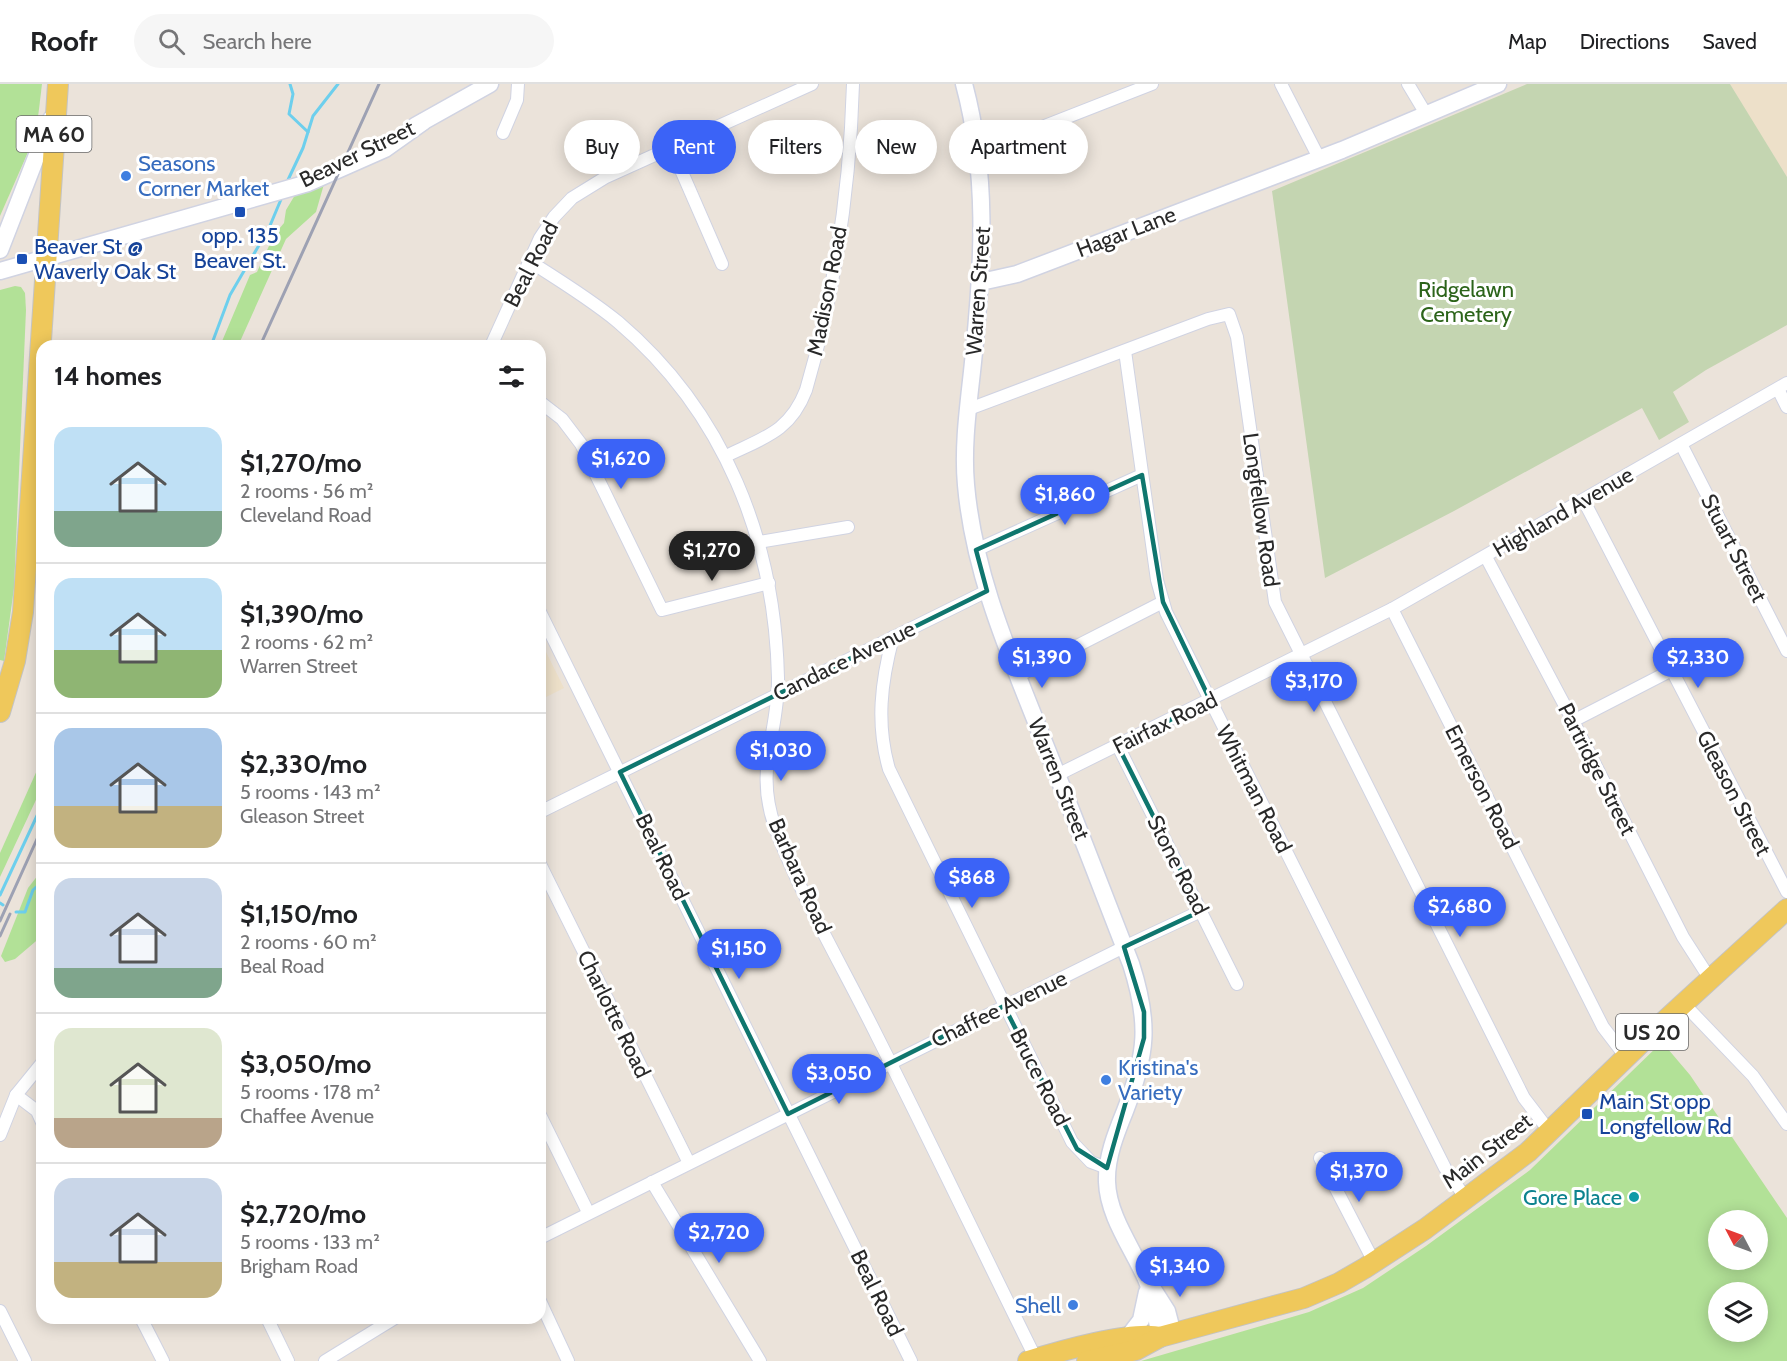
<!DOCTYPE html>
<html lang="en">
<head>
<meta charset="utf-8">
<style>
	:root { --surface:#fff; --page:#f6f6f6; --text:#202124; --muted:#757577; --line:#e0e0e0; --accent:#3b63f7 }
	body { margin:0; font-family:Cabin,sans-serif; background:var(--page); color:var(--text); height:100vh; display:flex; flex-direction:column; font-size:22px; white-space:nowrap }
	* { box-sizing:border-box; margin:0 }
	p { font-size:20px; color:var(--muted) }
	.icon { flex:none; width:33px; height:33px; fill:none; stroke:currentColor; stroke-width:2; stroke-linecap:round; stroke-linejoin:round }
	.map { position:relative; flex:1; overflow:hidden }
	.panel { position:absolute; left:36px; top:256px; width:510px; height:984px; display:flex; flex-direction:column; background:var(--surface); border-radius:18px; box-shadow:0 3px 15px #0003 }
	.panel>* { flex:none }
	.hud { position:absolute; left:564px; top:36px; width:570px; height:54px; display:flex; gap:12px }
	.needle { width:39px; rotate:311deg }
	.tools { position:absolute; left:1708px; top:1126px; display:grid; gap:12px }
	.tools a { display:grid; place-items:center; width:60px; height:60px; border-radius:50%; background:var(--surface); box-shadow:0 3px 15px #0003; font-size:30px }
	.price { position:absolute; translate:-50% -51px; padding:0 14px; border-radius:21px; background:var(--accent); color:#fff; font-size:20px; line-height:39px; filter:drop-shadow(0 2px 3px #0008) }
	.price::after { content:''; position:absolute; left:50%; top:36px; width:18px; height:14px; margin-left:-9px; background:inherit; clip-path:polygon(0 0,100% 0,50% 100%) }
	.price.selected { background:#222; color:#fff }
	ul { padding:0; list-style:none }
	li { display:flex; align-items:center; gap:18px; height:150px; padding:0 18px }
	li+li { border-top:2px solid var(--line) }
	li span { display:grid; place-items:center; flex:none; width:168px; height:120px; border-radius:18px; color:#555 }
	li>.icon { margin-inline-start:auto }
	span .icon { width:72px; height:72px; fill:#fffc; stroke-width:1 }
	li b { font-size:26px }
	h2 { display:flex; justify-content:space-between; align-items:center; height:72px; padding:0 18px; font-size:26px }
	.tag { padding:0 21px; border-radius:27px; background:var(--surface); box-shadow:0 3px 15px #0003; font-size:21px; line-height:54px }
	.tag.selected { background:var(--accent); color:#fff }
	header { display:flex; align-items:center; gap:36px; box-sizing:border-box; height:84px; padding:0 30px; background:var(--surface); border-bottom:2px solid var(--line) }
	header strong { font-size:28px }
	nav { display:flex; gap:33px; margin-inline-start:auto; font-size:21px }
	.search { width:420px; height:54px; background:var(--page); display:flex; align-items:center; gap:15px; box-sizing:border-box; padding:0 21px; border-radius:33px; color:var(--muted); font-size:22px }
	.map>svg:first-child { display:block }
</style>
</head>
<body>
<header>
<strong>Roofr</strong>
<div class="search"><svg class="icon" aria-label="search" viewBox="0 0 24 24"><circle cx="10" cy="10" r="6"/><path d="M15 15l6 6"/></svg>Search here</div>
<nav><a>Map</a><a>Directions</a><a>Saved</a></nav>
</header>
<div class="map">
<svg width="1787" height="1277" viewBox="0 0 1787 1277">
	<rect width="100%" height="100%" fill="#ebe3da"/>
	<!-- education -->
	<g fill="#ede0c9">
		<polygon points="1730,0 1787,0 1787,93 1749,32"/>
		<polygon points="540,556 564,604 540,616"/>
	</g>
	<!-- green -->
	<g fill="#b2e197" fill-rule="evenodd">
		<polygon points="0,0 42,0 36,50 0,132"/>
		<polygon points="324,100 316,128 286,155 238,262 220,262 250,191 257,188 274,151 284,139 286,126 295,111"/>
		<polygon points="15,202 21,203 25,209 26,226 14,504 4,577 0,576 0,206"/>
		<polygon points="42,675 42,703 0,793 0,769"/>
		<polygon points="42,786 42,852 15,875 5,878 1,872 28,804"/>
		<path d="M 1662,958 L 1690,991 L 1787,1134 L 1787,1277 L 1141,1277 L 1309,1228 L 1363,1204 L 1426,1162 L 1530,1086 ZM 1719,1137 L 1758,1137 L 1758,1176 L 1719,1176 ZM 1719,1209 L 1758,1209 L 1758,1248 L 1719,1248 Z"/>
	</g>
	<!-- cemetery -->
	<polygon fill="#c4d5b1" points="1527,0 1730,0 1787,93 1787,241 1706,286 1673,308 1689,338 1659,356 1642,324 1454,427 1325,494 1272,107"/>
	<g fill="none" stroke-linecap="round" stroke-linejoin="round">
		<!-- stream -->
		<g stroke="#6dcfed" stroke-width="3">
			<polyline points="290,0 293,10 289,30 308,48"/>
			<polyline points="287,98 303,64 313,32 338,0"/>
			<polyline points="211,262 230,211 269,144 282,113"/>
			<polyline points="0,811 42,721"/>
			<polyline points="0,819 3,821"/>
			<polyline points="16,828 25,828 33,806 42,798"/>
		</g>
		<!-- street casing -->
		<g stroke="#d0d3e2" stroke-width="14">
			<g id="street">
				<polyline points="1281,0 1319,74"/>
				<polyline points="1408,0 1426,30"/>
				<polyline points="503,49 517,16 518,0"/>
				<polyline points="671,63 722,180"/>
				<polyline points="978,68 1152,0"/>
				<path d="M 529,177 C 559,196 590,215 618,238 C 724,328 775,456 778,594 C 779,649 754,685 775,743 C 801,813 844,885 877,952 C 931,1059 983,1168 1036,1275"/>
				<polyline points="491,262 540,154 554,133 572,114 606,93 812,0"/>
				<polyline points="1125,267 1157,496 1166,528 1445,1084 1466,1115"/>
				<polyline points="1778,305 1787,323"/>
				<polyline points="540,318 562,335 581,360 662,526 769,499"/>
				<polyline points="969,325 1208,235 1229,230 1237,253 1275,518 1524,1014 1550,1048"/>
				<polyline points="1681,360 1787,567"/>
				<path d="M 726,372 C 763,354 790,348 806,306 C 835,207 850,103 853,0"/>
				<polyline points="1584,417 1787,808"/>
				<polyline points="759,458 848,443"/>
				<polyline points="976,466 1142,391"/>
				<polyline points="1486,473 1573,637 1683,853 1710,895"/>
				<polyline points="1392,525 1603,943 1626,973"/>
				<polyline points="540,528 911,1277"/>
				<path d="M 893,553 C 881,598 876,640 889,685 L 1072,1058 L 1091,1078 L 1107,1084"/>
				<polyline points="1018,592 1163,518"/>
				<polyline points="1573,637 1672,586"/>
				<polyline points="1118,662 1237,900"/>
				<polyline points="1057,691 1392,525 1787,299"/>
				<polyline points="540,728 987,507"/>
				<polyline points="540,780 689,1079"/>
				<polyline points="1683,919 1753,992 1787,1040"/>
				<polyline points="16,1011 37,1027 42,1038"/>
				<polyline points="540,1031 588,1128"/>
				<polyline points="0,1051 16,1011 42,979"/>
				<polyline points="1320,1074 1374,1178"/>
				<polyline points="652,1098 760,1277"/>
				<polyline points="540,1154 1124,863 1201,827"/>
				<polyline points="540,1217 568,1277"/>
				<polyline points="0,1227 25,1277"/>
				<polyline points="141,1234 163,1277"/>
				<polyline points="267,1234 288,1277"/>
				<polyline points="325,1277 395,1234"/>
			</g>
		</g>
		<!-- secondary casing -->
		<g stroke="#d0d3e2" stroke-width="19">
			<g id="secondary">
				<path d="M 964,0 C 988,89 983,177 974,268 C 970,312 962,357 966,401 C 974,492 1011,574 1044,658 C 1074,732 1102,806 1131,880 C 1150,939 1147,970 1125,1027 C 1116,1049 1106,1074 1107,1098 C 1108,1132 1133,1165 1146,1195 C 1154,1213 1156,1234 1160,1253"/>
				<polyline points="415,42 490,0"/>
				<polyline points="0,166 51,35"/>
				<polyline points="0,187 308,99 385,65 423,38"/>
				<polyline points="981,198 1017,190 1342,66 1498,0"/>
				<polyline points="1153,1205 1167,1227 1173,1250"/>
				<polyline points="1128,1253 1141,1236 1147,1208"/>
			</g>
		</g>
		<!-- primary casing -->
		<g stroke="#c3c3c3" stroke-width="22">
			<g id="primary">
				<polyline points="0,628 15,577 23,528 58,0"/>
				<path d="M 1028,1277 C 1057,1268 1133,1246 1160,1253"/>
				<polyline points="1087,1277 1136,1266 1160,1253 1304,1214 1339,1199 1365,1184 1425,1145 1528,1068 1647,953 1787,825"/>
			</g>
		</g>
		<!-- street -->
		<use href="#street" stroke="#fff" stroke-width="12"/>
		<!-- secondary -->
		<use href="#secondary" stroke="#fff" stroke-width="16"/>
		<!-- primary -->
		<use href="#primary" stroke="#efc85b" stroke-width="20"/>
		<!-- rail -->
		<g stroke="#9da1b3" stroke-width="3">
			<polyline points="260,262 379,0"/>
			<polyline points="0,837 42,744"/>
			<polyline points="0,852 10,830"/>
		</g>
	</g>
	<!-- marked area -->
	<path fill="none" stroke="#0f766e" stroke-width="4.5" stroke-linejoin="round" d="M 1142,391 L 1163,518 L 1210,616 L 1118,662 L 1201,827 L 1124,863 L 1144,928 L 1144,954 L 1107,1084 L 1077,1065 L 1004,922 L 788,1030 L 620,688 L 987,507 L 976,466 Z"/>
	<!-- markers -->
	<g fill="#3f7fe0" stroke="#fff" stroke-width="2">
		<circle cx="126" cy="92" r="6"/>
		<circle cx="1106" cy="996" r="6"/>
		<circle cx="1073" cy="1221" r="6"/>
	</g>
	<g fill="#1a4fb4" stroke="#fff" stroke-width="2">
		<rect x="234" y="122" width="12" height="12" rx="3"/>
		<rect x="16" y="169" width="12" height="12" rx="3"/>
		<rect x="1581" y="1024" width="12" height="12" rx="3"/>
	</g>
	<circle fill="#0f9aa8" stroke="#fff" stroke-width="2" cx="1634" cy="1113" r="6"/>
	<g text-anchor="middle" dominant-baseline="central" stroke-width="6" stroke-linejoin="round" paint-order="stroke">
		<!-- shield labels -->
		<g fill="#fff" stroke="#696969" stroke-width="1.5">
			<rect x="16.5" y="32" width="75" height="36" rx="4.5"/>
			<rect x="1616" y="930" width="72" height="36" rx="4.5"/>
		</g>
		<g font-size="21" font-weight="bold" fill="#292929">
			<text x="54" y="50">MA 60</text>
			<text x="1652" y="948">US 20</text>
		</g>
		<!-- street labels -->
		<g font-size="22" fill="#292929" stroke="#fff">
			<text transform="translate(357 70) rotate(-26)">Beaver Street</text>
			<text transform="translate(1126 148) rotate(-21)">Hagar Lane</text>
			<text transform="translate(531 180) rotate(-63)">Beal Road</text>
			<text transform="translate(827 207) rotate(-79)">Madison Road</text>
			<text transform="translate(978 207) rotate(-86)">Warren Street</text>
			<text transform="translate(1261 426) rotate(82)">Longfellow Road</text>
			<text transform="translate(1563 428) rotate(-30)">Highland Avenue</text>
			<text transform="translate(1734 464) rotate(63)">Stuart Street</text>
			<text transform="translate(844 577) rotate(-26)">Candace Avenue</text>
			<text transform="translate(1165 639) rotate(-26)">Fairfax Road</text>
			<text transform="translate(1597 685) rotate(63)">Partridge Street</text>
			<text transform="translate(1059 695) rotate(68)">Warren Street</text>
			<text transform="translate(1482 703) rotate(63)">Emerson Road</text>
			<text transform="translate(1254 705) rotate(63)">Whitman Road</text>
			<text transform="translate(1734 709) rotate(63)">Gleason Street</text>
			<text transform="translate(662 773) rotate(64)">Beal Road</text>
			<text transform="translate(1178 781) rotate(63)">Stone Road</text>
			<text transform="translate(800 792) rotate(66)">Barbara Road</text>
			<text transform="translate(999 925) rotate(-26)">Chaffee Avenue</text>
			<text transform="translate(614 930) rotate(64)">Charlotte Road</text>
			<text transform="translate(1040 993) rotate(63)">Bruce Road</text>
			<text transform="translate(1487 1067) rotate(-38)">Main Street</text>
			<text transform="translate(877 1209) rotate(64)">Beal Road</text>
		</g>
		<!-- shop labels -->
		<g font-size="22" fill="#366cbe" stroke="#fff" text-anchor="start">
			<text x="138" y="79">Seasons<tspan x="138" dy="25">Corner Market</tspan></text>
			<text x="1118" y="983">Kristina's<tspan x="1118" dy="25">Variety</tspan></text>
			<text x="1061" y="1221" text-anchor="end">Shell</text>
		</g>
		<!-- transit labels -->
		<g font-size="22" fill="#164399" stroke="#fff" text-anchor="start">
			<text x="240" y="151" text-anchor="middle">opp. 135<tspan x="240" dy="25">Beaver St.</tspan></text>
			<text x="34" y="162">Beaver St @<tspan x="34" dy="25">Waverly Oak St</tspan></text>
			<text x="1599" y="1017">Main St opp<tspan x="1599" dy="25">Longfellow Rd</tspan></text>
		</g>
		<!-- park labels -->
		<g font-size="22" fill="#2c641a" stroke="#fff">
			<text x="1466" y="205">Ridgelawn<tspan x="1466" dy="25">Cemetery</tspan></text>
		</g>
		<!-- culture labels -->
		<g font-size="22" fill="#0d838f" stroke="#fff" text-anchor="end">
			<text x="1622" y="1113">Gore Place</text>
		</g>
	</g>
</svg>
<div class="tools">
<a><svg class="needle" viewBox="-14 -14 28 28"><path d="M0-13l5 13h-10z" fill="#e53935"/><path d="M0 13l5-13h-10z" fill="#757577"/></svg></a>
<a><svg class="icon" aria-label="layers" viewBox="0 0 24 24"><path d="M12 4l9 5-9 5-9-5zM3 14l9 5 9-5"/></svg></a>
</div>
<b class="price" style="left:621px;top:406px">$1,620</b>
<b class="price" style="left:1065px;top:442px">$1,860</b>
<b class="price selected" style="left:712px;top:498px">$1,270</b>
<b class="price" style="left:1042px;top:605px">$1,390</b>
<b class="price" style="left:1698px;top:605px">$2,330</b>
<b class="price" style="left:1314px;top:629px">$3,170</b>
<b class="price" style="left:781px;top:698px">$1,030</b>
<b class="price" style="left:972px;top:825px">$868</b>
<b class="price" style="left:1460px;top:854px">$2,680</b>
<b class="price" style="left:739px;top:896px">$1,150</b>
<b class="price" style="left:839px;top:1021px">$3,050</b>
<b class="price" style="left:1359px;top:1119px">$1,370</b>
<b class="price" style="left:719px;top:1180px">$2,720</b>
<b class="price" style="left:1180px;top:1214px">$1,340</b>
<div class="hud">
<a class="tag">Buy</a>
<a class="tag selected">Rent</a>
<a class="tag">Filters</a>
<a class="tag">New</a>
<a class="tag">Apartment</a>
</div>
<section class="panel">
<h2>14 homes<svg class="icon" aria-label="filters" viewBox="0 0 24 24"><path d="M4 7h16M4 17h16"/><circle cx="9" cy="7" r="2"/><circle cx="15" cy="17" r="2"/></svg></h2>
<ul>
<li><span style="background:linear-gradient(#bfe0f5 70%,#7fa58c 0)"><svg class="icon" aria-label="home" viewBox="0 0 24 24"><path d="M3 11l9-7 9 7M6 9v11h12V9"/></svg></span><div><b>$1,270/mo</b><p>2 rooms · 56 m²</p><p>Cleveland Road</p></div></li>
<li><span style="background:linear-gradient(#bfe0f5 60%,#8fb573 0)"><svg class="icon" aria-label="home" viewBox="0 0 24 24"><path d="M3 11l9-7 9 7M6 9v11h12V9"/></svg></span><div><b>$1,390/mo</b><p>2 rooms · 62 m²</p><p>Warren Street</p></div></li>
<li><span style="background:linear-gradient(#a9c7e8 65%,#c2b280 0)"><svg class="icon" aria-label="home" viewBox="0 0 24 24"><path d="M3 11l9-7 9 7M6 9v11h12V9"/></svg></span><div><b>$2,330/mo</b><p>5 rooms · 143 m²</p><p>Gleason Street</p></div></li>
<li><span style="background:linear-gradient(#c9d6e8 75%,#7fa58c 0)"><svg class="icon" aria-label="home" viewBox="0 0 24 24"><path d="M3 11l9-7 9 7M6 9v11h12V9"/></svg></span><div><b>$1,150/mo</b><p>2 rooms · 60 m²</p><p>Beal Road</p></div></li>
<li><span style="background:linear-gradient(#dfe7d0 75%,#b9a48a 0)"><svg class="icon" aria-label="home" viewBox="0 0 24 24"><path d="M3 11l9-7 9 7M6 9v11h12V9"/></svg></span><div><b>$3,050/mo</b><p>5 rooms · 178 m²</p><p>Chaffee Avenue</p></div></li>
<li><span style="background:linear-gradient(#c9d6e8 70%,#c2b280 0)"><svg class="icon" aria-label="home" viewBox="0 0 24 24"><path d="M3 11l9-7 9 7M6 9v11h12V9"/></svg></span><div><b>$2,720/mo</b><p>5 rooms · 133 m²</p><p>Brigham Road</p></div></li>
</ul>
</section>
</div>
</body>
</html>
